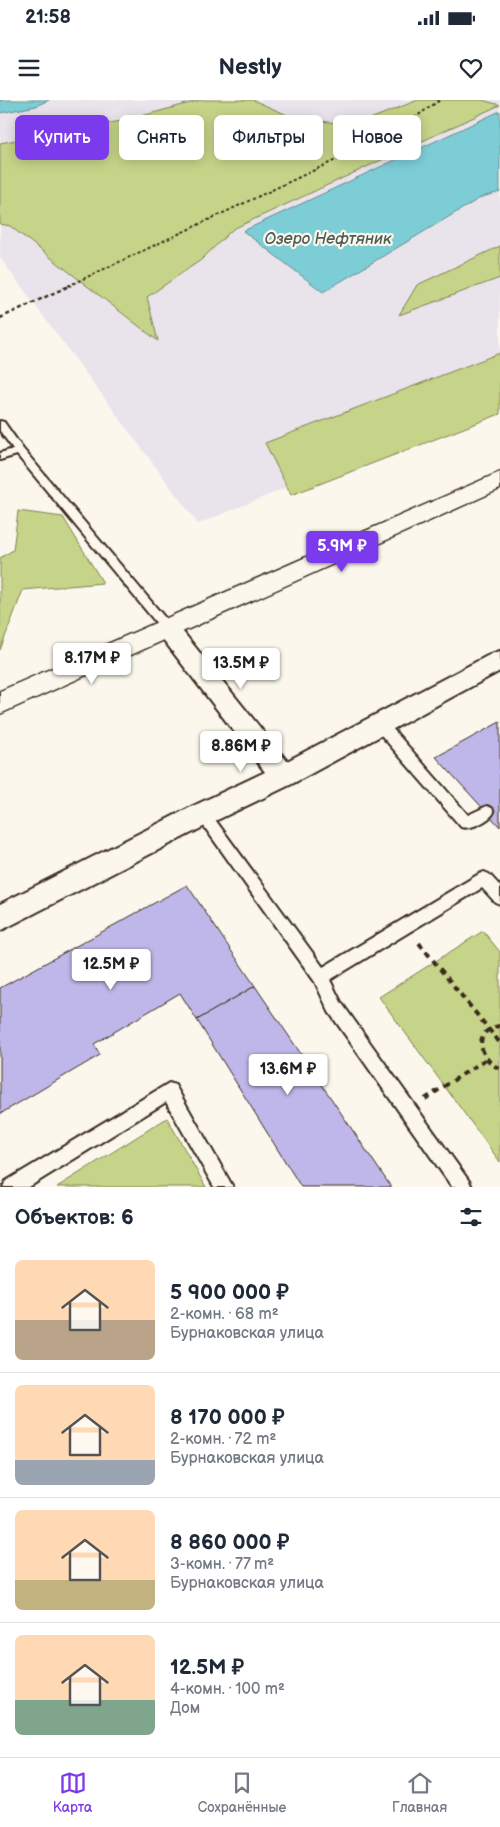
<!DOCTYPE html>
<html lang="ru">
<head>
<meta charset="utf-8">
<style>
	:root { --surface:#fff; --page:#f2f2f3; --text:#1f2937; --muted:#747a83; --line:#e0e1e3; --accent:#7c3aed }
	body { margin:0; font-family:"Balsamiq Sans",sans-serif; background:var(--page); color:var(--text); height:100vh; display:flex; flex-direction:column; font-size:19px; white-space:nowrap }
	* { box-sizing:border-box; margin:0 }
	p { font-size:16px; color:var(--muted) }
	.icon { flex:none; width:28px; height:28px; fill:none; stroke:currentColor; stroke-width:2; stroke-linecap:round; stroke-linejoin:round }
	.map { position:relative; height:1087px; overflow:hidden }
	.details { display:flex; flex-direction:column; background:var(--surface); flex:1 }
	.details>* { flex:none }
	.hud { position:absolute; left:15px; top:15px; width:470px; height:45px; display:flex; gap:10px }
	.price { position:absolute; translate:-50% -42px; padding:0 11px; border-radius:5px; background:#fff; color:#222; font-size:16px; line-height:32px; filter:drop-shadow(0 1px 2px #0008) }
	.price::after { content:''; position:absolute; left:50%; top:30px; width:15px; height:11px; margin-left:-8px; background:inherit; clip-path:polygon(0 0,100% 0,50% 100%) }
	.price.active { background:var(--accent); color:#fff }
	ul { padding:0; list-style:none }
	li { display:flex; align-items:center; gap:15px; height:125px; padding:0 15px }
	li+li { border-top:1px solid var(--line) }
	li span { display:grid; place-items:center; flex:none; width:140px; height:100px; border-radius:8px; color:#555 }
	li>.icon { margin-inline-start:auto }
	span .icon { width:60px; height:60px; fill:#fffc; stroke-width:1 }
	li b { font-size:21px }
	h2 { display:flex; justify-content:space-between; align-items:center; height:60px; padding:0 15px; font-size:21px }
	.pill { padding:0 18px; border-radius:8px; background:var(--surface); box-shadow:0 2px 12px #0003; font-size:18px; line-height:45px }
	.pill.active { background:var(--accent); color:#fff }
	.status { display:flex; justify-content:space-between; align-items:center; height:35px; padding:0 25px; background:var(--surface); direction:ltr }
	.status svg { height:14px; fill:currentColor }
	header { display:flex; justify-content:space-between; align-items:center; height:65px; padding:0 15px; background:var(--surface); font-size:22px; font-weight:700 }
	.dock { display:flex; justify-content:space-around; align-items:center; height:70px; border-top:1px solid var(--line); background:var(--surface); font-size:14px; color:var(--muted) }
	.dock a { display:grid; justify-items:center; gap:2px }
	.dock .active { color:var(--accent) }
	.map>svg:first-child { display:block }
</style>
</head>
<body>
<div class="status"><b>21:58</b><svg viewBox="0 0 49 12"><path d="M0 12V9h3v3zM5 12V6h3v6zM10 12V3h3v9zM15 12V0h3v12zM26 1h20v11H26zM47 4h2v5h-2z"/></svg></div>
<header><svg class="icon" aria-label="menu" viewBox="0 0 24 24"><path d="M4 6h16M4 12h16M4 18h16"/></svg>Nestly<svg class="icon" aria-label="heart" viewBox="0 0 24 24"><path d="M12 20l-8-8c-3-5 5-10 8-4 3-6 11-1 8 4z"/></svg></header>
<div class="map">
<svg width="500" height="1087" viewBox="0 0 500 1087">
	<rect width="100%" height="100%" fill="#fbf7ec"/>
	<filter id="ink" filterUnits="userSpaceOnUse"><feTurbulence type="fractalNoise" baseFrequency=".02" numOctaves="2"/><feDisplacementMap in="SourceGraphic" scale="10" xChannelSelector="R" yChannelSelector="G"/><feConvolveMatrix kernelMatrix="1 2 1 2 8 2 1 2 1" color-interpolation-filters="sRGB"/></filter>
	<g filter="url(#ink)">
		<!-- built -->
		<polygon fill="#e9e4eb" points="0,0 500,0 500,300 198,424 0,158"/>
		<!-- green -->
		<g fill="#c5d488" stroke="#807f53">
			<polygon points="201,0 253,0 294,18 355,25 418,0 482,0 500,5 233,129 201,160 147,197 158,241 10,126 0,124 0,43 127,20"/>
			<polygon points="500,146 500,178 399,215 417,185"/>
			<polygon points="500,253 500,314 291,395 265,343"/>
			<polygon points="18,411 63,417 103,483 23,490 0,550 0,458 13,450"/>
			<polygon points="483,831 500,852 500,1062 379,897"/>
			<polygon points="167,1018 206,1087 57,1087"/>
		</g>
		<!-- water -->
		<g fill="#7dcdd7" stroke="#638c8d">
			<polygon points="0,0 49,0 36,6 0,13"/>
			<polygon points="500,11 500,92 482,97 323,192 243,131"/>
		</g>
		<!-- building -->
		<g fill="#bfb7e9" stroke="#3b2a1e">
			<polygon points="500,622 500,727 436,657"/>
			<polygon points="187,785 255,886 197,920 180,893 94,944 100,955 0,1014 0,888"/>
			<polygon points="255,886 391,1087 301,1087 197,920"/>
		</g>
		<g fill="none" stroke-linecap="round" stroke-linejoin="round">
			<!-- lane casing -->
			<g stroke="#3b2a1e" stroke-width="4">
				<g id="lane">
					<polygon points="0,321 4,322 23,349 171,525 173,528 171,531 163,531 17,355 0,360 0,353 13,349 0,331"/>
					<path d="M 380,619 L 385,620 L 468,715 L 487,706 L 492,708 L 494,712 C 490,721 470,730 461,727 L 375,628 L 373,624 L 375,620 Z"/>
					<polygon points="203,708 208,710 323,867 479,774 484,772 489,774 500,786 500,804 495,802 482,788 330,880 341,902 469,1081 472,1087 452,1087 329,912 315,882 198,718 196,714 198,710"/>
					<polygon points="169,983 175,985 233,1087 214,1087 166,1002 29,1087 3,1087 6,1081"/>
				</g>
			</g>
			<!-- street casing -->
			<g stroke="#3b2a1e" stroke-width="4">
				<polygon id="street" points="167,519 175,522 287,661 491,554 500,551 500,571 292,684 213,722 0,831 0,804 193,706 265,672 159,534 155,528 159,522"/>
			</g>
			<!-- secondary casing -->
			<g stroke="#3b2a1e" stroke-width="3">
				<polygon id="secondary" points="500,372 500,389 0,614 0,591"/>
			</g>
			<!-- path-far2 -->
			<polyline stroke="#3b2a1e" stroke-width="2" stroke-dasharray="3 2.5" stroke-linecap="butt" points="68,186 391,34 440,0"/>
			<!-- path-far1 -->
			<polyline stroke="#3b2a1e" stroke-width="2.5" stroke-dasharray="4 3" stroke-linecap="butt" points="0,218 71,185"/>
			<!-- path -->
			<g stroke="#3b2a1e" stroke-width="4" stroke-dasharray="6 5" stroke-linecap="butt">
				<polyline points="419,843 500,943"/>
				<path d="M 500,926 C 471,930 479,959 500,969"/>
				<polyline points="425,999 486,959"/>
			</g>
			<!-- lane -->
			<use href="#lane" fill="#fbf7ec" fill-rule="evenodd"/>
			<!-- street -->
			<use href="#street" fill="#fbf7ec" fill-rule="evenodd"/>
			<!-- secondary -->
			<use href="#secondary" fill="#fbf7ec" fill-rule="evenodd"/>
		</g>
	</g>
	<g text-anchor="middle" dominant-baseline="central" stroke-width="4.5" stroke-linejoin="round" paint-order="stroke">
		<!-- far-water labels -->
		<g font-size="16" font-style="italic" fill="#4f5b56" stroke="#fbf7ec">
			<text x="328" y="139">Озеро Нефтяник</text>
		</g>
	</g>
</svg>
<b class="price active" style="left:342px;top:473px">5.9M ₽</b>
<b class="price" style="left:92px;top:585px">8.17M ₽</b>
<b class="price" style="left:241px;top:590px">13.5M ₽</b>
<b class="price" style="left:241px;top:673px">8.86M ₽</b>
<b class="price" style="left:111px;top:891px">12.5M ₽</b>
<b class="price" style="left:288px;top:996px">13.6M ₽</b>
<div class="hud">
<a class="pill active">Купить</a>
<a class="pill">Снять</a>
<a class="pill">Фильтры</a>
<a class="pill">Новое</a>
</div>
</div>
<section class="details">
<h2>Объектов: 6<svg class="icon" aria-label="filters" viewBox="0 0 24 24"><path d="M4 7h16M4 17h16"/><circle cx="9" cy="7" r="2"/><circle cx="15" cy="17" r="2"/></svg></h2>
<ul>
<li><span style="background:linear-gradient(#ffd9b3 60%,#b9a48a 0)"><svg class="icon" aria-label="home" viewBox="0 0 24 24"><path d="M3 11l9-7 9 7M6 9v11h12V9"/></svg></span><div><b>5 900 000 ₽</b><p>2-комн. · 68 m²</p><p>Бурнаковская улица</p></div></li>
<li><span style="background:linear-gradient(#ffd9b3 75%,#9aa5b1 0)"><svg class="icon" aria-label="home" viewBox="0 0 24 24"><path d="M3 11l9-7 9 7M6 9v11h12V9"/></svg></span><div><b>8 170 000 ₽</b><p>2-комн. · 72 m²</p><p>Бурнаковская улица</p></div></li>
<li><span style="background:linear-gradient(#ffd9b3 70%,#c2b280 0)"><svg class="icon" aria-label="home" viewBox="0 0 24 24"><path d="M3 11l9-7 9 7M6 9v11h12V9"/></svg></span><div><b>8 860 000 ₽</b><p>3-комн. · 77 m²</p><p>Бурнаковская улица</p></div></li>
<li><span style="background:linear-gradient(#ffd9b3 65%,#7fa58c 0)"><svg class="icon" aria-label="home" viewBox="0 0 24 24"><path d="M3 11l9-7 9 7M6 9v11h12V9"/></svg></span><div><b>12.5M ₽</b><p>4-комн. · 100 m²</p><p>Дом</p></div></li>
</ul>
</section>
<nav class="dock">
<a class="active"><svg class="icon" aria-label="map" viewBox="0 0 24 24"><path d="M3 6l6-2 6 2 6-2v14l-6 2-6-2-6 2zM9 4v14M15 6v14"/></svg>Карта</a>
<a><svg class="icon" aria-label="saved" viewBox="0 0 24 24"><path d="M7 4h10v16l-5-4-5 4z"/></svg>Сохранённые</a>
<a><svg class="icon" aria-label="home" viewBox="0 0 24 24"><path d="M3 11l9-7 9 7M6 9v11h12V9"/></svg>Главная</a>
</nav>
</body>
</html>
